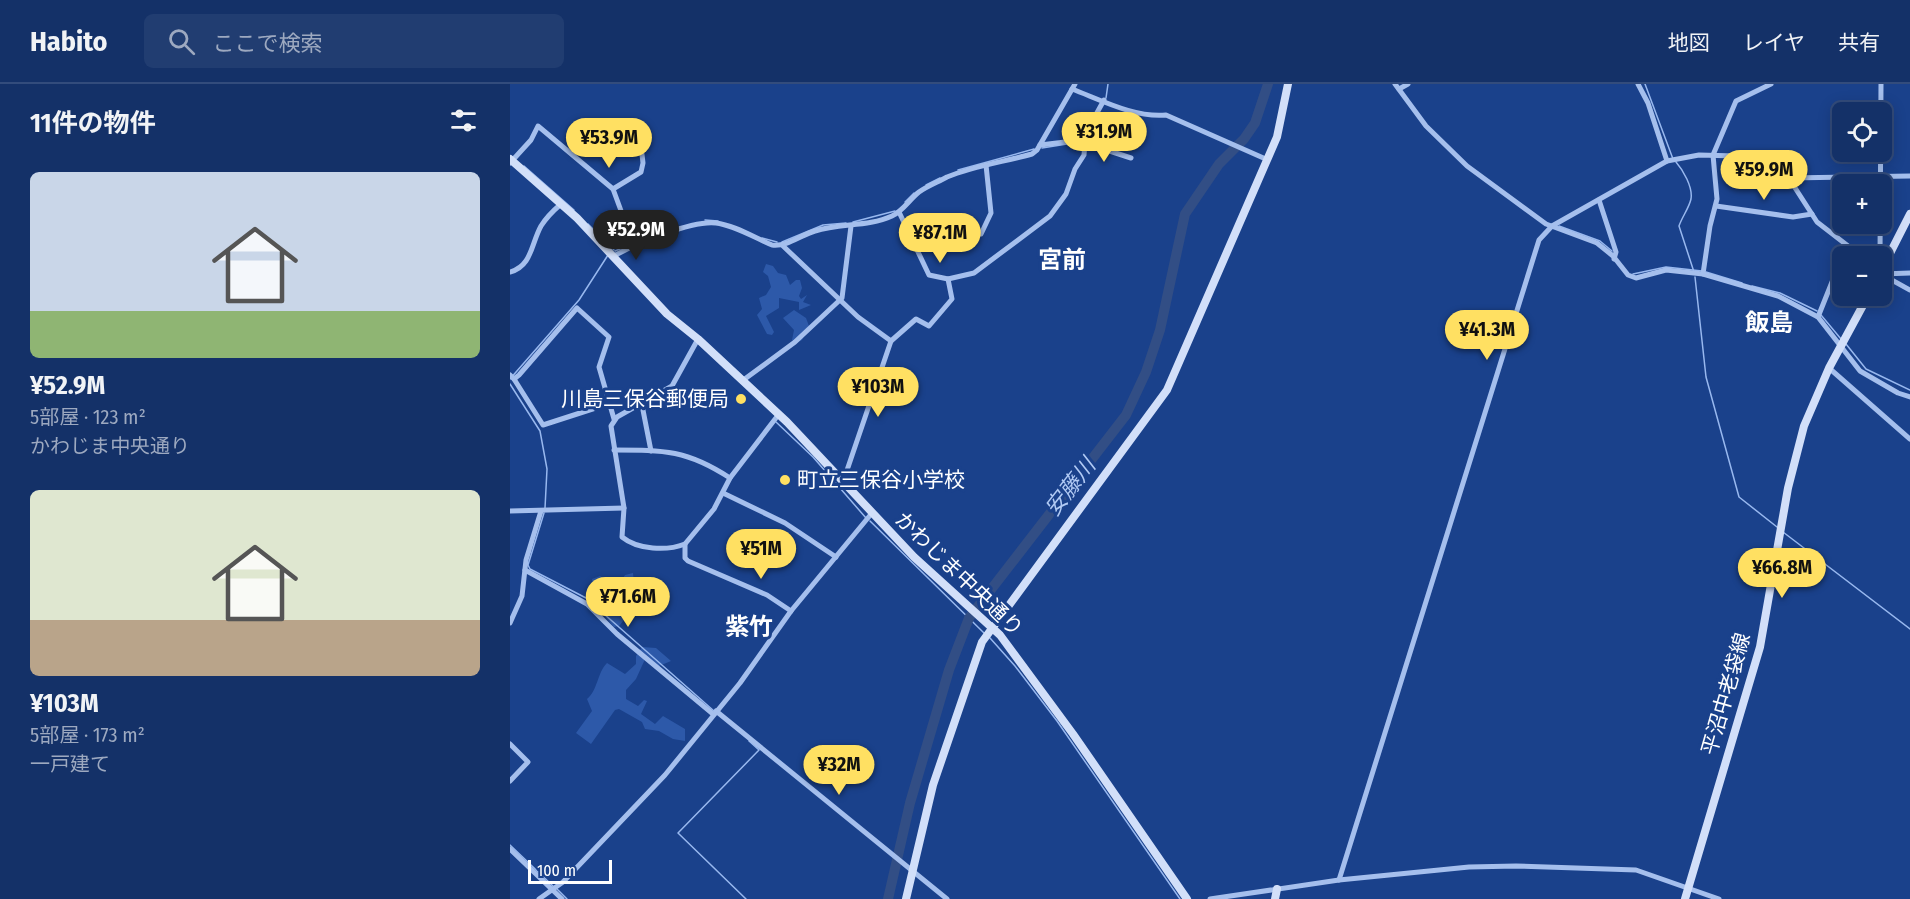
<!DOCTYPE html>
<html lang="ja">
<head>
<meta charset="utf-8">
<style>
	:root { --surface:#143168; --page:#213d71; --text:#f1f3f6; --muted:#9da9c0; --line:#334c7c; --accent:#ffe062 }
	body { margin:0; font-family:"Fira Sans Condensed","Noto Sans JP",sans-serif; background:var(--page); color:var(--text); height:100vh; display:flex; flex-direction:column; font-size:22px; white-space:nowrap }
	* { box-sizing:border-box; margin:0 }
	p { font-size:20px; color:var(--muted) }
	.icon { flex:none; width:33px; height:33px; fill:none; stroke:currentColor; stroke-width:2; stroke-linecap:round; stroke-linejoin:round }
	.map { position:relative; flex:1; overflow:hidden }
	.sheet { display:flex; flex-direction:column; background:var(--surface); width:510px }
	.sheet>* { flex:none }
	.tools { position:absolute; left:1322px; top:18px; display:grid; gap:12px }
	.tools a { display:grid; place-items:center; width:60px; height:60px; border-radius:9px; background:var(--surface); box-shadow:0 3px 15px #0003,0 0 0 2px var(--line); font-size:30px }
	.scale { position:absolute; left:18px; bottom:15px; width:84px; box-sizing:border-box; padding-left:6px; border:3px solid #fff; border-top:0; font-size:16px; line-height:21px; white-space:nowrap; color:#fff; -webkit-text-stroke:4px #1a418b; paint-order:stroke }
	.price { position:absolute; translate:-50% -51px; padding:0 14px; border-radius:21px; background:var(--accent); color:#111; font-size:20px; line-height:39px; filter:drop-shadow(0 2px 3px #0008) }
	.price::after { content:''; position:absolute; left:50%; top:36px; width:18px; height:14px; margin-left:-9px; background:inherit; clip-path:polygon(0 0,100% 0,50% 100%) }
	.price.on { background:#222; color:#fff }
	ul { padding:0; list-style:none }
	li { display:grid; align-content:center; gap:12px; height:318px; padding:0 30px }
	li span { display:grid; place-items:center; height:186px; border-radius:9px; color:#555 }
	li>.icon { margin-inline-start:auto }
	span .icon { width:108px; height:108px; fill:#fffc; stroke-width:1 }
	li b { font-size:26px }
	h2 { display:flex; justify-content:space-between; align-items:center; height:72px; padding:0 30px; font-size:26px }
	header { display:flex; align-items:center; gap:36px; box-sizing:border-box; height:84px; padding:0 30px; background:var(--surface); border-bottom:2px solid var(--line) }
	header strong { font-size:28px }
	nav { display:flex; gap:33px; margin-inline-start:auto; font-size:21px }
	.search { width:420px; height:54px; background:var(--page); display:flex; align-items:center; gap:15px; box-sizing:border-box; padding:0 21px; border-radius:9px; color:var(--muted); font-size:22px }
	main { display:flex; flex:1; min-height:0 }
	.map>svg:first-child { display:block }
</style>
</head>
<body>
<header>
<strong>Habito</strong>
<div class="search"><svg class="icon" aria-label="search" viewBox="0 0 24 24"><circle cx="10" cy="10" r="6"/><path d="M15 15l6 6"/></svg>ここで検索</div>
<nav><a>地図</a><a>レイヤ</a><a>共有</a></nav>
</header>
<main>
<section class="sheet">
<h2>11件の物件<svg class="icon" aria-label="filters" viewBox="0 0 24 24"><path d="M4 7h16M4 17h16"/><circle cx="9" cy="7" r="2"/><circle cx="15" cy="17" r="2"/></svg></h2>
<ul>
<li><span style="background:linear-gradient(#c9d6e8 75%,#8fb573 0)"><svg class="icon" aria-label="home" viewBox="0 0 24 24"><path d="M3 11l9-7 9 7M6 9v11h12V9"/></svg></span><div><b>¥52.9M</b><p>5部屋 · 123 m²</p><p>かわじま中央通り</p></div></li>
<li><span style="background:linear-gradient(#dfe7d0 70%,#b9a48a 0)"><svg class="icon" aria-label="home" viewBox="0 0 24 24"><path d="M3 11l9-7 9 7M6 9v11h12V9"/></svg></span><div><b>¥103M</b><p>5部屋 · 173 m²</p><p>一戸建て</p></div></li>
</ul>
</section>
<div class="map">
<svg width="1400" height="815" viewBox="0 0 1400 815">
	<rect width="100%" height="100%" fill="#1a418b"/>
	<!-- green -->
	<g fill="#2d59a9">
		<polygon points="256,180 263,182 268,189 276,191 280,201 286,196 290,196 292,204 289,212 291,215 297,211 293,218 301,221 289,226 289,218 269,214 269,224 256,232 264,248 262,251 257,250 247,231 252,225 249,214 256,211 261,203 258,192 253,188"/>
		<polygon points="284,226 296,234 299,242 292,256 288,258 282,256 284,246 273,234"/>
		<polygon points="123,489 125,508 121,512 119,530 109,542 104,543 89,525 78,519 83,509 82,495 90,492 96,497 104,494 112,496 115,491"/>
		<path d="M 132,563 L 146,564 L 161,577 L 149,582 L 136,573 L 126,595 L 116,606 L 116,615 L 128,622 L 134,616 L 137,617 L 131,630 L 145,640 L 153,632 L 175,645 L 175,657 L 163,655 L 149,647 L 135,645 L 132,638 L 109,625 L 105,626 L 81,660 L 66,649 L 82,627 L 77,615 C 88,606 87,589 97,579 L 115,590 L 126,580 L 126,572 Z"/>
	</g>
	<g fill="none" stroke-linecap="round" stroke-linejoin="round">
		<!-- stream -->
		<g stroke="#98b8ef" stroke-width="1.5">
			<polyline points="1135,0 1163,75"/>
			<polyline points="596,14 598,0"/>
			<polyline points="532,64 557,60"/>
			<path d="M 1166,78 C 1173,86 1183,103 1181,115 C 1179,124 1172,133 1169,142 L 1184,188"/>
			<polyline points="14,82 64,126"/>
			<polyline points="448,86 524,65"/>
			<polyline points="416,101 430,94"/>
			<polyline points="395,118 404,109"/>
			<polyline points="195,136 208,137"/>
			<polyline points="343,138 385,127"/>
			<polyline points="78,140 104,166"/>
			<polyline points="1049,142 1090,157 1102,167"/>
			<polyline points="141,152 150,148"/>
			<polyline points="252,154 267,158"/>
			<polyline points="272,158 313,141 336,139"/>
			<polyline points="105,167 122,160"/>
			<polyline points="1196,188 1232,199"/>
			<polyline points="1123,190 1156,183 1192,187"/>
			<polyline points="1185,193 1196,293 1229,413 1267,443"/>
			<polyline points="1242,202 1270,209 1307,227"/>
			<polyline points="1311,231 1331,255"/>
			<polyline points="1336,260 1356,285 1400,306"/>
			<polyline points="0,295 69,216 98,171"/>
			<polyline points="0,300 30,347 37,385 35,424"/>
			<polyline points="266,338 303,373 356,434"/>
			<polyline points="34,429 18,481 20,485 76,514 204,627"/>
			<polyline points="360,437 474,549"/>
			<polyline points="1273,448 1400,545"/>
			<polyline points="480,554 505,582 547,637 670,815"/>
			<polyline points="0,761 43,802"/>
			<polyline points="47,805 57,815"/>
			<polyline points="236,815 168,749 249,666 239,657"/>
		</g>
		<!-- river -->
		<polyline stroke="#324e85" stroke-width="10" points="378,815 400,719 439,586 459,534 616,331 636,288 650,246 675,130 709,80 734,55 745,39 758,0"/>
		<!-- street -->
		<g stroke="#a5bfed" stroke-width="5">
			<polyline points="885,0 916,42 957,82 1036,140 1087,159 1103,172 1118,191 1126,194 1156,186 1193,190 1268,212 1308,233 1350,287 1388,309 1400,313"/>
			<polyline points="1128,0 1138,19 1157,77"/>
			<path d="M 562,5 C 591,16 625,34 656,31 L 758,76"/>
			<polyline points="889,5 898,0"/>
			<polyline points="572,56 594,16"/>
			<polyline points="575,59 621,74"/>
			<polyline points="530,61 572,56"/>
			<polyline points="0,79 21,56 28,42 103,105 124,162"/>
			<polyline points="1279,94 1400,92"/>
			<polyline points="103,105 131,88 133,79 131,62"/>
			<polyline points="1089,116 1106,168 1104,175"/>
			<polyline points="1206,122 1283,133 1302,130"/>
			<polyline points="389,128 419,191 438,195 464,189 540,132 556,110 565,85 574,71 575,59 572,56"/>
			<polyline points="471,150 481,129 476,81"/>
			<polyline points="272,161 348,233 381,257 406,235 419,242 442,215 438,195"/>
			<path d="M 104,172 C 125,160 182,136 206,139 C 224,141 245,154 262,161 C 277,163 291,151 305,147 C 330,139 358,143 382,132 C 393,127 399,116 409,108 C 417,102 428,98 437,93 C 464,82 493,78 522,70 L 527,66 L 565,0"/>
			<polyline points="1370,172 1371,0"/>
			<path d="M 0,188 C 22,182 21,160 31,142 C 36,134 44,126 51,120"/>
			<polyline points="1193,190 1200,142 1207,115 1203,71 1226,17 1261,0"/>
			<polyline points="1371,190 1400,206"/>
			<polyline points="1372,190 1400,189"/>
			<polyline points="1308,233 1332,173"/>
			<path d="M 188,255 L 162,302 L 107,333 L 101,342 L 114,424 L 112,453 C 128,466 157,467 175,460 L 204,425 L 220,394 L 269,330"/>
			<polyline points="1319,284 1400,355"/>
			<polyline points="0,291 4,295 9,291 67,224 99,253 89,283 104,335"/>
			<polyline points="4,295 33,341 98,320"/>
			<polyline points="232,297 285,258 332,214 341,142"/>
			<polyline points="132,321 141,367"/>
			<path d="M 104,366 C 155,366 177,366 220,394"/>
			<polyline points="333,398 381,257"/>
			<polyline points="213,409 275,439 326,473"/>
			<polyline points="0,427 114,424"/>
			<polyline points="175,460 175,474 178,477 257,511 281,527"/>
			<polyline points="15,486 77,520 107,550 203,630"/>
			<polyline points="0,539 12,512 16,476 31,427"/>
			<polyline points="206,627 437,815"/>
			<polyline points="0,660 18,678 0,697"/>
			<polyline points="0,765 52,815"/>
			<polyline points="829,796 1029,156 1042,142 1157,77 1189,71 1226,72 1267,88 1280,96 1307,138 1351,172"/>
			<polyline points="29,815 53,798 155,691 230,599 281,527 362,429"/>
			<polyline points="700,815 829,796 959,783 1006,782 1126,786 1209,815"/>
		</g>
		<!-- secondary -->
		<g stroke="#d2dff9" stroke-width="8">
			<polyline points="0,75 67,134 157,230 188,255 277,338 404,473 490,551 563,650 677,815"/>
			<polyline points="1371,187 1400,130"/>
			<polyline points="396,815 423,701 472,558 657,306 767,53 778,0"/>
			<polyline points="765,815 767,805"/>
			<polyline points="1175,815 1250,563 1278,404 1294,342 1319,284 1358,212"/>
		</g>
	</g>
	<!-- markers -->
	<g fill="#ffe062" stroke="#1a418b" stroke-width="2">
		<circle cx="231" cy="315" r="6"/>
		<circle cx="275" cy="396" r="6"/>
	</g>
	<g text-anchor="middle" dominant-baseline="central" stroke-width="6" stroke-linejoin="round" paint-order="stroke">
		<!-- poi labels -->
		<g font-size="21" fill="#fff" stroke="#1a418b" text-anchor="end">
			<text x="219" y="315">川島三保谷郵便局</text>
			<text x="287" y="396" text-anchor="start">町立三保谷小学校</text>
		</g>
		<!-- street labels -->
		<g font-size="21" fill="#fff" stroke="#1a418b">
			<text transform="translate(449 490) rotate(44)">かわじま中央通り</text>
			<text transform="translate(1216 610) rotate(-74)">平沼中老袋線</text>
		</g>
		<!-- water labels -->
		<g font-size="22" font-style="italic" fill="#b1caf4" stroke="#1a418b">
			<text transform="translate(560 403) rotate(-52)">安藤川</text>
		</g>
		<!-- quarter labels -->
		<g font-size="24" font-weight="bold" fill="#fff" stroke="#1a418b">
			<text x="552" y="176">宮前</text>
			<text x="1259" y="239">飯島</text>
			<text x="239" y="543">紫竹</text>
		</g>
	</g>
</svg>
<div class="tools">
<a><svg class="icon" aria-label="locate" viewBox="0 0 24 24"><circle cx="12" cy="12" r="6"/><path d="M12 2v4M12 18v4M2 12h4M18 12h4"/></svg></a>
<a>+</a>
<a>−</a>
</div>
<div class="scale">100 m</div>
<b class="price" style="left:594px;top:79px">¥31.9M</b>
<b class="price" style="left:99px;top:85px">¥53.9M</b>
<b class="price" style="left:1254px;top:117px">¥59.9M</b>
<b class="price on" style="left:126px;top:177px">¥52.9M</b>
<b class="price" style="left:430px;top:180px">¥87.1M</b>
<b class="price" style="left:977px;top:277px">¥41.3M</b>
<b class="price" style="left:368px;top:334px">¥103M</b>
<b class="price" style="left:251px;top:496px">¥51M</b>
<b class="price" style="left:1272px;top:515px">¥66.8M</b>
<b class="price" style="left:118px;top:544px">¥71.6M</b>
<b class="price" style="left:329px;top:712px">¥32M</b>
</div>
</main>
</body>
</html>
